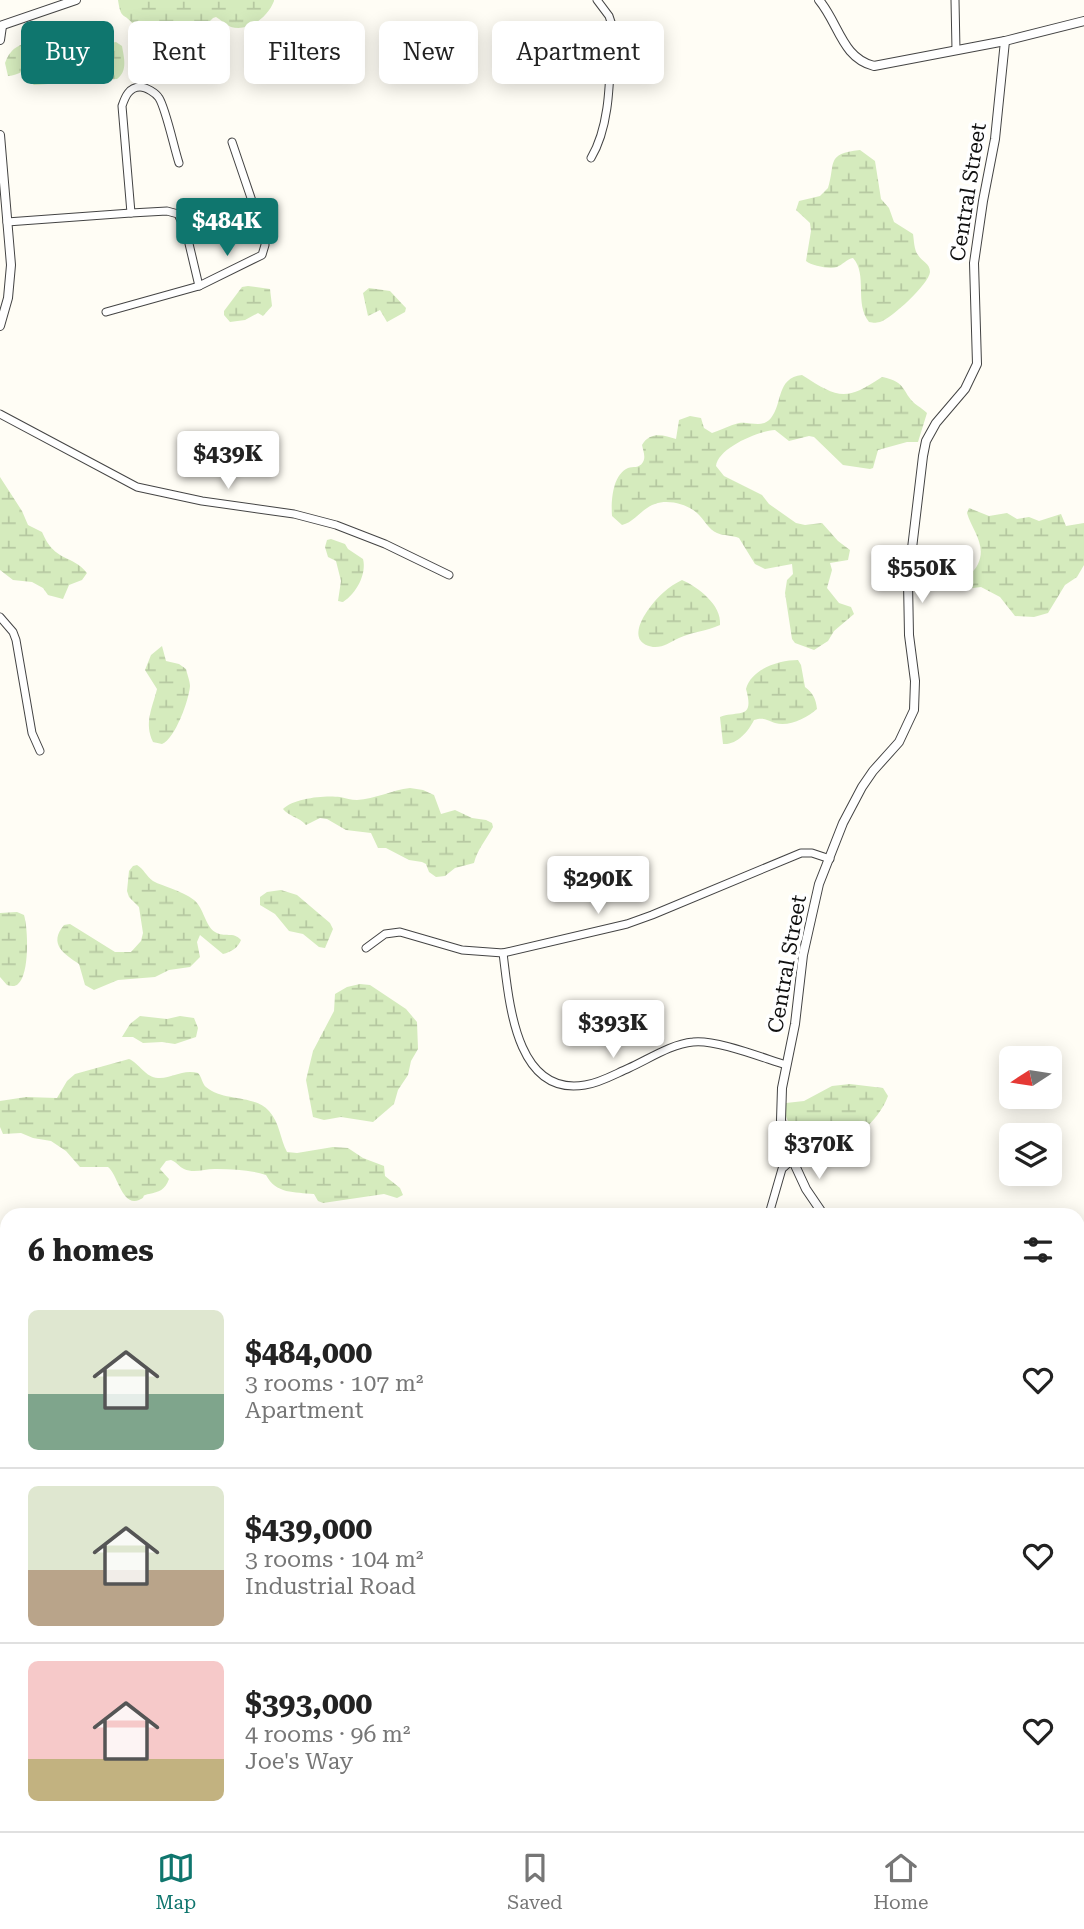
<!DOCTYPE html>
<html lang="en">
<head>
<meta charset="utf-8">
<style>
	:root { --surface:#fff; --page:#f2f2f2; --text:#222; --muted:#767676; --line:#e0e0e0; --accent:#0f766e }
	body { margin:0; font-family:"Roboto Serif",serif; background:var(--page); color:var(--text); height:100vh; display:flex; flex-direction:column; font-size:26px; white-space:nowrap }
	* { box-sizing:border-box; margin:0 }
	p { font-size:23px; color:var(--muted) }
	.icon { flex:none; width:38px; height:38px; fill:none; stroke:currentColor; stroke-width:2; stroke-linecap:round; stroke-linejoin:round }
	.map { position:relative; flex:1; overflow:hidden }
	.drawer { position:absolute; left:0px; top:1208px; width:1085px; height:625px; display:flex; flex-direction:column; background:var(--surface); border-radius:21px 21px 0 0; box-shadow:0 4px 18px #0003 }
	.drawer>* { flex:none }
	.guide { position:absolute; left:21px; top:21px; width:700px; height:63px; display:flex; gap:14px }
	.needle { width:46px; rotate:258deg }
	.controls { position:absolute; left:999px; top:1046px; display:grid; gap:14px }
	.controls a { display:grid; place-items:center; width:63px; height:63px; border-radius:10px; background:var(--surface); box-shadow:0 4px 18px #0003; font-size:35px }
	.price { position:absolute; translate:-50% -60px; padding:0 16px; border-radius:7px; background:#fff; color:#222; font-size:23px; line-height:46px; filter:drop-shadow(0 2px 4px #0008) }
	.price::after { content:''; position:absolute; left:50%; top:42px; width:21px; height:16px; margin-left:-10px; background:inherit; clip-path:polygon(0 0,100% 0,50% 100%) }
	.price.on { background:var(--accent); color:#fff }
	ul { padding:0; list-style:none }
	li { display:flex; align-items:center; gap:21px; height:175px; padding:0 28px }
	li+li { border-top:2px solid var(--line) }
	li span { display:grid; place-items:center; flex:none; width:196px; height:140px; border-radius:10px; color:#555 }
	li>.icon { margin-inline-start:auto }
	span .icon { width:84px; height:84px; fill:#fffc; stroke-width:1 }
	li b { font-size:30px }
	h2 { display:flex; justify-content:space-between; align-items:center; height:84px; padding:0 28px; font-size:30px }
	.pill { padding:0 24px; border-radius:10px; background:var(--surface); box-shadow:0 4px 18px #0003; font-size:24px; line-height:63px }
	.pill.on { background:var(--accent); color:#fff }
	.menu { display:flex; justify-content:space-around; align-items:center; height:98px; border-top:2px solid var(--line); background:var(--surface); font-size:19px; color:var(--muted) }
	.menu a { display:grid; justify-items:center; gap:4px }
	.menu .on { color:var(--accent) }
	.map>svg:first-child { display:block }
</style>
</head>
<body>
<div class="map">
<svg width="1084" height="1831" viewBox="0 0 1084 1831">
	<defs>
		<pattern id="wetland-marsh" width="20" height="14" patternUnits="userSpaceOnUse" patternTransform="scale(1.75)"><rect width="20" height="14" fill="#d5ebbd"/><path d="M1 5h8M5 5V1M11 12h8M15 12V8" fill="none" stroke="#b6c8a1"/></pattern>
	</defs>
	<rect width="100%" height="100%" fill="#fffdf5"/>
	<!-- wetland -->
	<g fill="url(#wetland-marsh)">
		<path d="M 118,0 L 274,0 L 274,1 C 268,17 249,32 231,27 C 226,25 221,20 216,17 L 213,18 L 196,35 L 185,43 L 145,60 C 122,49 142,36 133,24 C 124,12 121,21 118,0 Z"/>
		<path d="M 38,41 L 48,45 C 44,60 23,75 8,76 L 5,63 C 11,46 22,43 38,41 Z"/>
		<path d="M 116,42 L 122,46 C 124,58 128,71 117,79 L 34,85 L 31,83 L 31,72 L 55,53 Z"/>
		<path d="M 860,150 L 875,161 L 881,199 L 889,208 L 894,222 L 913,234 C 914,240 914,250 918,255 C 922,262 930,263 930,272 C 929,284 892,318 880,322 C 875,323 874,323 869,322 C 854,303 868,275 853,258 C 847,259 842,265 837,267 C 829,269 812,266 806,261 L 811,231 L 810,223 L 796,210 L 799,201 L 820,196 L 828,188 C 836,163 825,154 860,150 Z"/>
		<polygon points="248,286 270,289 272,306 263,316 258,313 245,320 230,322 224,315 224,311 242,287"/>
		<polygon points="369,288 390,291 406,308 405,312 387,322 380,310 368,316 363,293"/>
		<path d="M 802,375 C 838,398 845,402 882,377 C 909,382 901,394 918,406 C 921,408 924,410 927,413 L 918,442 L 907,442 L 878,450 L 873,468 L 870,469 L 843,465 L 814,437 L 809,436 L 789,441 L 775,430 C 758,431 718,448 716,466 L 724,476 L 762,495 L 769,504 L 796,523 L 805,525 L 822,523 L 838,541 L 850,550 L 848,560 L 830,563 L 832,570 L 827,588 L 839,603 L 851,607 L 854,614 L 834,631 L 828,641 L 814,650 L 795,643 L 792,639 L 785,593 L 787,580 L 793,574 L 792,564 L 765,569 L 755,564 L 739,538 C 732,535 724,536 717,533 C 709,530 704,519 697,513 C 687,504 668,499 655,504 C 642,508 635,522 622,525 L 612,516 C 611,502 612,475 628,468 C 633,466 639,469 643,462 C 646,457 643,450 642,445 C 650,431 664,435 676,439 L 679,420 L 690,416 L 701,418 L 704,428 L 712,433 C 721,430 730,425 739,423 C 750,421 762,429 771,418 C 783,403 776,378 802,375 Z"/>
		<path d="M 0,477 L 22,511 L 28,525 L 42,532 C 55,563 72,554 87,573 L 82,580 L 69,585 L 63,599 L 48,595 L 43,588 L 32,582 L 13,580 L 0,570 Z"/>
		<path d="M 969,508 L 989,516 L 1007,513 L 1017,519 L 1029,517 L 1039,521 L 1061,514 L 1066,526 L 1084,523 L 1084,565 L 1077,577 L 1065,585 L 1048,613 L 1034,617 L 1015,616 L 1000,597 L 981,587 L 973,588 L 963,586 L 963,582 C 967,576 975,571 978,564 C 987,545 972,530 967,513 Z"/>
		<path d="M 331,539 L 345,544 L 348,549 L 363,559 C 367,574 356,594 343,602 L 338,601 L 341,581 L 336,561 L 328,557 L 325,547 L 327,540 Z"/>
		<path d="M 682,580 C 698,587 722,605 720,625 C 707,631 692,632 679,638 C 670,642 663,648 653,647 C 620,641 652,602 664,592 C 669,587 676,583 682,580 Z"/>
		<path d="M 162,646 L 166,661 L 179,664 L 186,669 C 187,674 190,681 190,686 C 189,700 175,739 162,744 L 153,742 C 144,723 152,709 157,689 L 145,670 L 151,655 Z"/>
		<path d="M 798,660 L 801,665 L 805,687 C 813,693 816,699 817,709 C 807,718 789,727 775,723 C 766,720 764,717 754,720 C 748,732 737,745 723,744 L 720,717 C 738,710 755,721 746,689 C 751,669 779,660 798,660 Z"/>
		<path d="M 410,788 L 423,790 L 434,795 L 441,814 L 455,810 L 472,818 L 486,820 L 492,823 L 493,827 C 486,840 477,850 474,863 L 455,868 L 445,876 L 436,877 L 429,872 L 426,864 L 422,862 L 409,860 L 386,848 L 378,848 L 371,833 L 346,830 L 327,819 L 320,818 L 306,825 C 299,817 288,816 283,809 C 294,798 325,795 340,797 C 346,798 351,800 357,800 C 375,799 392,790 410,788 Z"/>
		<path d="M 137,865 C 144,869 146,876 153,881 C 164,887 181,890 194,900 C 204,908 205,926 215,932 C 225,938 233,931 241,940 C 238,948 231,952 223,954 L 200,935 L 197,942 L 200,957 L 190,967 L 169,970 L 155,977 L 118,980 L 94,990 L 85,985 L 79,964 C 64,954 48,944 64,925 L 70,924 L 115,952 L 131,952 L 141,941 L 143,933 L 139,907 L 129,897 L 127,891 L 129,871 L 133,866 Z"/>
		<polygon points="281,890 297,895 330,923 333,929 325,948 319,947 303,934 289,931 275,914 260,905 260,897 267,892"/>
		<path d="M 17,912 L 24,915 C 28,928 30,974 18,984 C 15,987 11,986 7,985 L 0,977 L 0,913 Z"/>
		<polygon points="360,984 370,985 406,1009 417,1022 418,1049 411,1061 408,1075 398,1090 394,1104 373,1122 341,1117 324,1120 313,1117 306,1080 313,1051 334,1011 335,994 347,987"/>
		<polygon points="140,1016 167,1019 180,1016 194,1018 198,1028 196,1037 175,1044 162,1042 143,1043 133,1037 122,1037 130,1024"/>
		<path d="M 129,1059 C 139,1063 146,1078 158,1078 C 172,1079 181,1069 198,1073 C 202,1077 202,1084 206,1087 C 224,1102 253,1094 269,1111 C 280,1123 280,1139 287,1152 L 297,1153 L 333,1147 L 348,1148 L 363,1158 L 384,1166 L 385,1176 L 400,1188 L 403,1195 L 397,1198 L 384,1194 L 323,1203 L 318,1201 L 314,1194 C 294,1192 276,1194 266,1175 C 250,1170 234,1169 217,1169 C 206,1168 195,1174 184,1169 C 179,1167 177,1162 171,1160 L 166,1161 L 160,1169 L 169,1179 C 165,1190 159,1192 149,1194 C 139,1196 148,1196 139,1200 C 122,1207 118,1175 108,1167 L 80,1167 L 66,1151 L 51,1141 L 33,1138 L 21,1133 L 3,1134 L 0,1127 L 0,1101 L 26,1097 L 57,1098 L 67,1081 L 75,1074 Z"/>
		<path d="M 850,1084 L 883,1088 L 888,1096 C 881,1116 857,1141 836,1144 C 828,1145 821,1141 814,1141 C 807,1141 804,1142 797,1139 C 793,1126 782,1119 786,1103 L 804,1101 L 832,1086 Z"/>
		<polygon points="0,1488 7,1488 7,1518 0,1520"/>
	</g>
	<g fill="none" stroke-linecap="round" stroke-linejoin="round">
		<!-- minor casing -->
		<g stroke="#444" stroke-width="9">
			<g id="minor">
				<polyline points="955,0 956,50"/>
				<path d="M 591,158 C 613,121 609,67 612,25 L 609,16 L 597,0"/>
				<path d="M 179,163 C 174,148 166,109 159,98 C 156,93 146,87 140,87 C 129,87 125,97 122,106 L 131,213 L 167,211 L 178,214 L 186,231 L 199,286"/>
				<polyline points="7,222 131,213"/>
				<polyline points="106,312 199,286 262,255 265,245 265,239 232,142"/>
				<polyline points="0,414 137,487 202,501 294,514 336,525 385,544 449,575"/>
				<polyline points="0,617 13,632 16,640 32,733 40,751"/>
				<polyline points="366,948 385,934 400,932 462,950 503,953 627,924 652,915 801,853 812,853 830,859"/>
				<path d="M 503,953 C 509,1000 515,1097 585,1085 C 600,1083 615,1074 629,1068 C 649,1059 671,1044 693,1042 C 715,1039 763,1058 786,1065"/>
				<polyline points="769,1214 782,1169 792,1160"/>
				<polyline points="1078,1634 1084,1632"/>
				<polyline points="0,1680 7,1695"/>
				<polyline points="0,1765 7,1761"/>
				<polyline points="158,1831 159,1825"/>
				<polyline points="521,1831 522,1825"/>
			</g>
		</g>
		<!-- tertiary casing -->
		<g stroke="#444" stroke-width="10">
			<g id="tertiary">
				<path d="M 819,0 C 839,24 842,58 874,66 L 1005,41 L 1084,21"/>
				<polyline points="0,26 76,0"/>
				<polyline points="0,40 2,26"/>
				<polyline points="0,135 11,265 8,298 0,326"/>
				<polyline points="823,1214 806,1189 787,1148 781,1120 782,1088 795,1024 803,955 819,884 843,823 862,787 873,771 899,742 914,710 915,681 909,635 908,582 923,456 926,441 936,423 965,389 977,364 974,263 983,201 995,139 1005,41"/>
				<polyline points="882,1825 882,1831"/>
			</g>
		</g>
		<!-- minor -->
		<use href="#minor" stroke="#fff" stroke-width="7"/>
		<!-- tertiary -->
		<use href="#tertiary" stroke="#fff" stroke-width="8"/>
	</g>
	<g text-anchor="middle" dominant-baseline="central" stroke-width="7" stroke-linejoin="round" paint-order="stroke">
		<!-- street labels -->
		<g font-size="21" fill="#111" stroke="#fff">
			<text transform="translate(968 192) rotate(-81)">Central Street</text>
			<text transform="translate(787 964) rotate(-80)">Central Street</text>
		</g>
	</g>
</svg>
<div class="controls">
<a><svg class="needle" viewBox="-14 -14 28 28"><path d="M0-13l5 13h-10z" fill="#e53935"/><path d="M0 13l5-13h-10z" fill="#767676"/></svg></a>
<a><svg class="icon" aria-label="layers" viewBox="0 0 24 24"><path d="M12 4l9 5-9 5-9-5zM3 14l9 5 9-5"/></svg></a>
</div>
<b class="price on" style="left:227px;top:258px">$484K</b>
<b class="price" style="left:228px;top:491px">$439K</b>
<b class="price" style="left:922px;top:605px">$550K</b>
<b class="price" style="left:598px;top:916px">$290K</b>
<b class="price" style="left:613px;top:1060px">$393K</b>
<b class="price" style="left:819px;top:1181px">$370K</b>
<div class="guide">
<a class="pill on">Buy</a>
<a class="pill">Rent</a>
<a class="pill">Filters</a>
<a class="pill">New</a>
<a class="pill">Apartment</a>
</div>
<section class="drawer">
<h2>6 homes<svg class="icon" aria-label="filters" viewBox="0 0 24 24"><path d="M4 7h16M4 17h16"/><circle cx="9" cy="7" r="2"/><circle cx="15" cy="17" r="2"/></svg></h2>
<ul>
<li><span style="background:linear-gradient(#dfe7d0 60%,#7fa58c 0)"><svg class="icon" aria-label="home" viewBox="0 0 24 24"><path d="M3 11l9-7 9 7M6 9v11h12V9"/></svg></span><div><b>$484,000</b><p>3 rooms · 107 m²</p><p>Apartment</p></div><svg class="icon" aria-label="heart" viewBox="0 0 24 24"><path d="M12 20l-8-8c-3-5 5-10 8-4 3-6 11-1 8 4z"/></svg></li>
<li><span style="background:linear-gradient(#dfe7d0 60%,#b9a48a 0)"><svg class="icon" aria-label="home" viewBox="0 0 24 24"><path d="M3 11l9-7 9 7M6 9v11h12V9"/></svg></span><div><b>$439,000</b><p>3 rooms · 104 m²</p><p>Industrial Road</p></div><svg class="icon" aria-label="heart" viewBox="0 0 24 24"><path d="M12 20l-8-8c-3-5 5-10 8-4 3-6 11-1 8 4z"/></svg></li>
<li><span style="background:linear-gradient(#f6c9c9 70%,#c2b280 0)"><svg class="icon" aria-label="home" viewBox="0 0 24 24"><path d="M3 11l9-7 9 7M6 9v11h12V9"/></svg></span><div><b>$393,000</b><p>4 rooms · 96 m²</p><p>Joe's Way</p></div><svg class="icon" aria-label="heart" viewBox="0 0 24 24"><path d="M12 20l-8-8c-3-5 5-10 8-4 3-6 11-1 8 4z"/></svg></li>
</ul>
</section>
</div>
<nav class="menu">
<a class="on"><svg class="icon" aria-label="map" viewBox="0 0 24 24"><path d="M3 6l6-2 6 2 6-2v14l-6 2-6-2-6 2zM9 4v14M15 6v14"/></svg>Map</a>
<a><svg class="icon" aria-label="saved" viewBox="0 0 24 24"><path d="M7 4h10v16l-5-4-5 4z"/></svg>Saved</a>
<a><svg class="icon" aria-label="home" viewBox="0 0 24 24"><path d="M3 11l9-7 9 7M6 9v11h12V9"/></svg>Home</a>
</nav>
</body>
</html>
